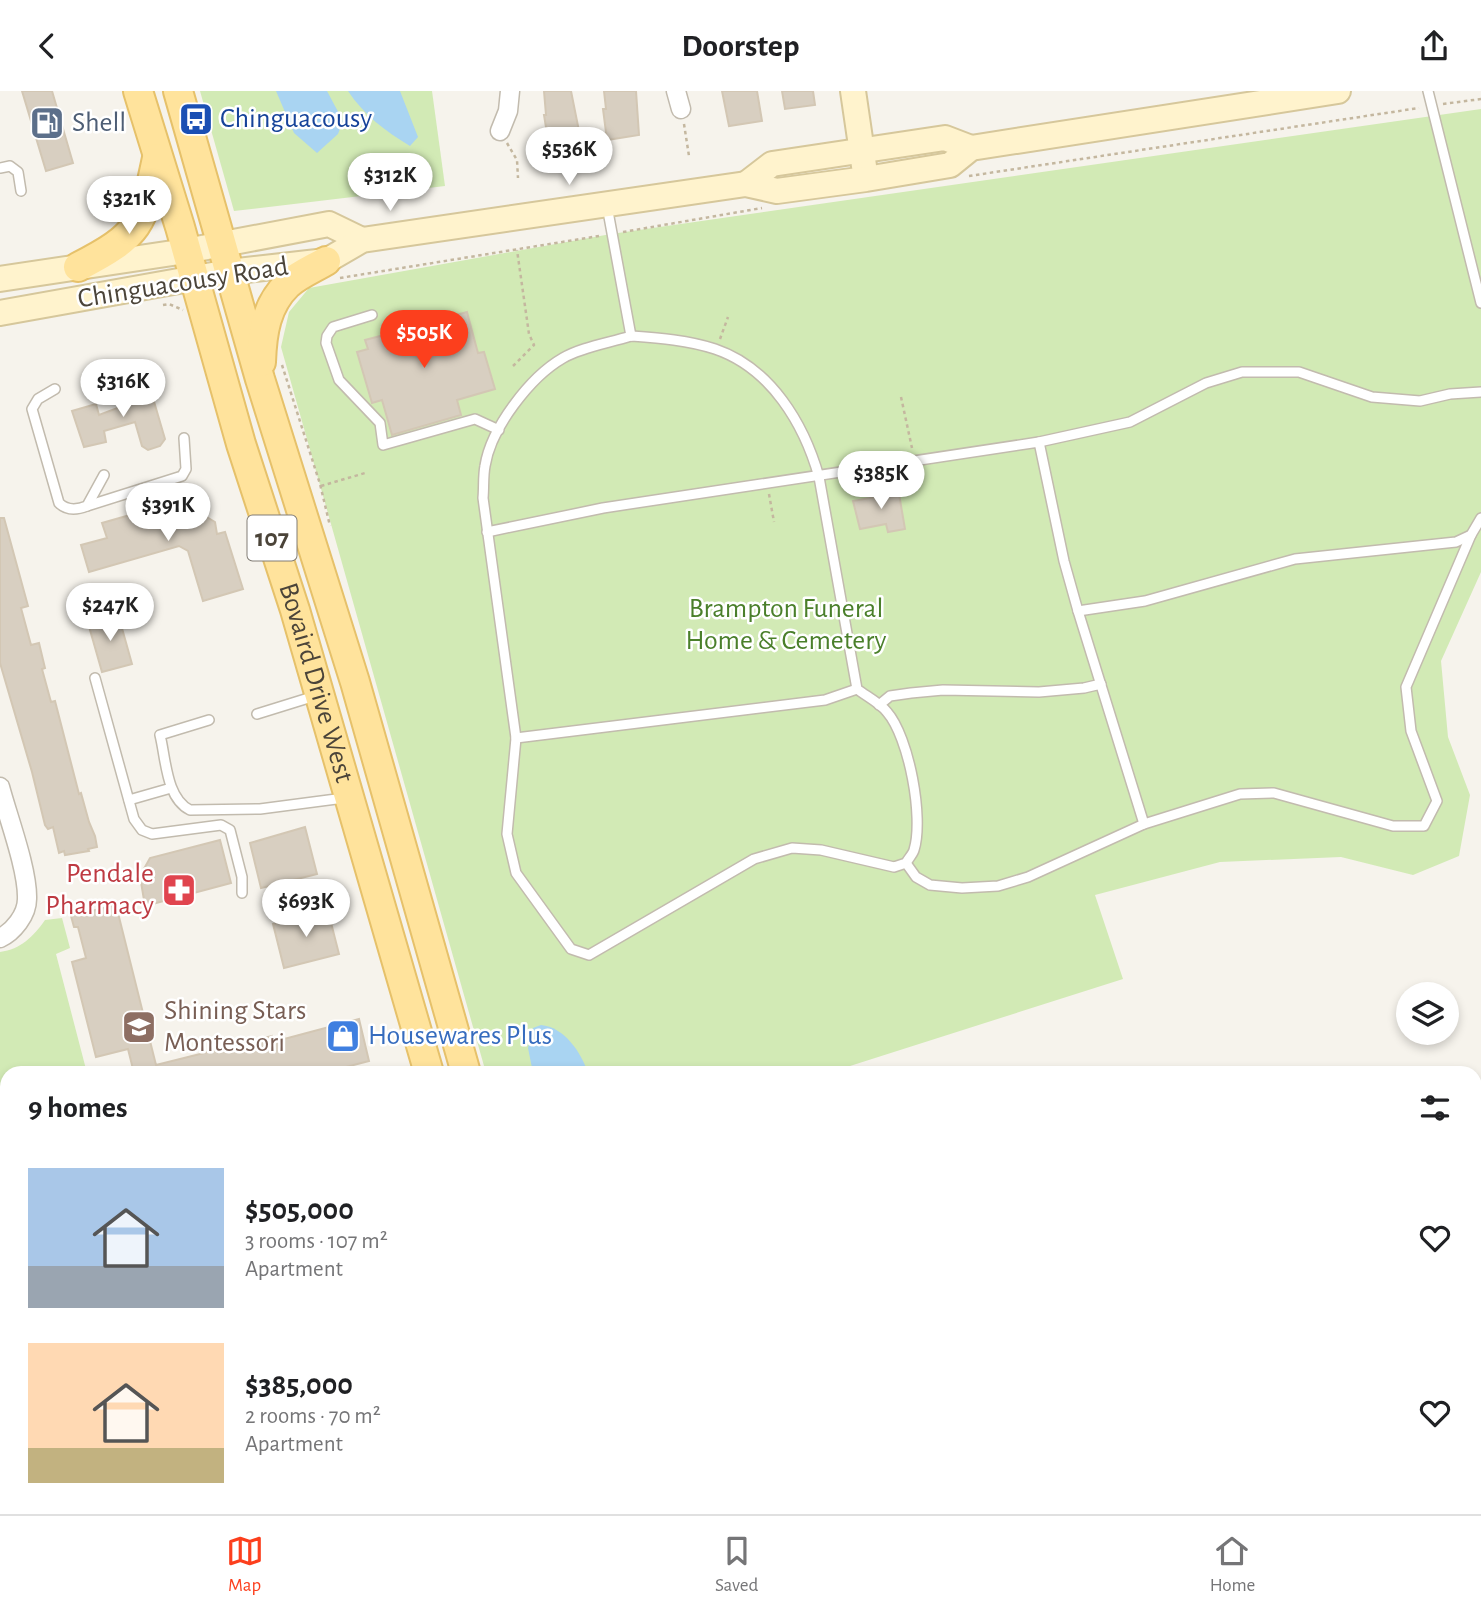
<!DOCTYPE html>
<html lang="en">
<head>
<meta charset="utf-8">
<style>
	:root { --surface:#fff; --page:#f6f6f6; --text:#202124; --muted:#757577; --line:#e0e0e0; --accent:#fc3f1d }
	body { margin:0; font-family:"Alegreya Sans",sans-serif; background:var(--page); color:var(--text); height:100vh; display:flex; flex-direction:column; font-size:26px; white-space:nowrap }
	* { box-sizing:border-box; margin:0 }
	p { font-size:23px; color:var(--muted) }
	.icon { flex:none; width:38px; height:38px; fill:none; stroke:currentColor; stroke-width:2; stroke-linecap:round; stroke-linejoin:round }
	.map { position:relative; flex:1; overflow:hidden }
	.details { position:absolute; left:0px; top:975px; width:1482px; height:450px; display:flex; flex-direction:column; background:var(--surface); border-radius:21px 21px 0 0; box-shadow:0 4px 10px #0003 }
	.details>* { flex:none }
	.fabs { position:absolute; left:1396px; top:891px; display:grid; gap:14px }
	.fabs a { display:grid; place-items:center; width:63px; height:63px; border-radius:50%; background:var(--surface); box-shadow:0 4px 10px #0003; font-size:35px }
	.price { position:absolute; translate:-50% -60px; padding:0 16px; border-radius:24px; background:#fff; color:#222; font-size:23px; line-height:46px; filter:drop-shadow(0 2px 4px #0008) }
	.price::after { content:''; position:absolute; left:50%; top:42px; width:21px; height:16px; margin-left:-10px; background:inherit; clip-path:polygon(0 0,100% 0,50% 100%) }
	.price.active { background:var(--accent); color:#fff }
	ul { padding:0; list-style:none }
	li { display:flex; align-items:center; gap:21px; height:175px; padding:0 28px }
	li span { display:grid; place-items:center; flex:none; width:196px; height:140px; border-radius:0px; color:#555 }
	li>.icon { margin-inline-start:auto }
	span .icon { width:84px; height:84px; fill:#fffc; stroke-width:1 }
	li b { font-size:30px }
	h2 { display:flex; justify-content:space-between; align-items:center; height:84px; padding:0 28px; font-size:30px }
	header { display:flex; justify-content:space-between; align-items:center; height:91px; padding:0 28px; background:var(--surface); font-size:32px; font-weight:600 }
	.menu { display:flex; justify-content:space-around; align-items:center; height:98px; border-top:2px solid var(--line); background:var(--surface); font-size:19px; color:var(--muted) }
	.menu a { display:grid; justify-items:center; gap:4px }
	.menu .active { color:var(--accent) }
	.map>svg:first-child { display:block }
</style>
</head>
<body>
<header><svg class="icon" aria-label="back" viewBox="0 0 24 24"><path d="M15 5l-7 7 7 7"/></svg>Doorstep<svg class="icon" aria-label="share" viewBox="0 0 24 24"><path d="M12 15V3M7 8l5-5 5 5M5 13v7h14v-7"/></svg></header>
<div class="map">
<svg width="1481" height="1423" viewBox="0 0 1481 1423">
	<rect width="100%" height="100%" fill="#f6f3ec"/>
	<!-- green -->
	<g fill="#d2eab5">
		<polygon points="200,0 432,0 445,95 234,120"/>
		<polygon points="1481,18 1481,481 1441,570 1448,646 1470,704 1459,765 1413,784 1341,766 1220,771 1095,804 1123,888 828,982 486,982 281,256 289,221 309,197 611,143"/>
		<path d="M 62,827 L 70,857 L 56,863 L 87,982 L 7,982 L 7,1093 L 0,1094 L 0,861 C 21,858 33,846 45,829 Z"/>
		<polygon points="1481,1061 1481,1423 1277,1423 1275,1418 1475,1418 1475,1076"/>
	</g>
	<!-- water -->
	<g fill="#a9d4f2">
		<polygon points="276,0 327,0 343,30 338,43 317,62 294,42"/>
		<path d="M 348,0 L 400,0 L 418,46 L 410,55 C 385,40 364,24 348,0 Z"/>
		<path d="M 541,934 C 564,936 581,961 588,982 L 533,982 L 528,957 L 533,937 Z"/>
	</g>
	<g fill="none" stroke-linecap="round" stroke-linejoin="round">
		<!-- stream -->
		<g stroke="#a9d4f2" stroke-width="4.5">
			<polyline points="1475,1402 1481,1379"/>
			<polyline points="1470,1423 1471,1418"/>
		</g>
	</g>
	<!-- building -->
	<g fill="#d8cfc1" stroke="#d3c7b4" stroke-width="2">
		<polygon points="22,0 52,0 73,72 46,80"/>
		<polygon points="544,0 571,0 581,50 549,55 544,24 546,24"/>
		<polygon points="604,0 636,0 639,44 607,49 603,18 606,18"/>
		<polygon points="722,0 757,0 762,30 729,35"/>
		<polygon points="782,0 813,0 815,14 785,18"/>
		<polygon points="467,221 478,262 484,261 495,298 457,309 461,324 392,344 382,309 372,312 357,261 368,258 365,249 384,244 382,235 421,224 423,233"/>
		<polygon points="145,290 150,297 165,348 160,355 148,359 142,355 135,331 104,340 106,351 84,356 72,320 96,313 99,324 131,312 129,295"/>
		<polygon points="898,397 905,438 888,441 886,433 860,438 853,410 881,405 880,401"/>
		<polygon points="166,398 169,412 174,411 177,421 190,416 215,431 217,443 225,441 243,498 203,510 188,460 179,455 89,481 81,454 107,447 102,432 137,422 133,408"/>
		<polygon points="0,427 4,427 28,515 21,517 31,554 39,552 45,577 42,578 51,611 55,610 79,703 81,702 89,731 95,745 97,756 88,758 89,760 65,764 64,760 59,762 53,736 48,738 45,734 32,681 0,572"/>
		<polygon points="118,523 132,573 102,581 88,532"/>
		<polygon points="305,736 317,783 261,797 250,752"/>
		<polygon points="220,749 231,792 145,815 140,785 150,767"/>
		<polygon points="116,814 156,974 272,945 273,951 359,928 369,970 323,982 134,982 128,958 96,966 72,871 86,867 78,836 74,836 71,825"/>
		<polygon points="328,820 339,863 284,877 273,833"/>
	</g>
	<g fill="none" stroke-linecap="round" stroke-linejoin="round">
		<!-- lane casing -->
		<g stroke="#c2bbae" stroke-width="12">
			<g id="lane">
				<polyline points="1428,0 1481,212"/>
				<polyline points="0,77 10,75 18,81 21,100"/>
				<polyline points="607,115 631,245"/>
				<polyline points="372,224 333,236 327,245 326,252 339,289 380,332 383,354 475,328 499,339"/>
				<path d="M 631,245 C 659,247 688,249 715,258 C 771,277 804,333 819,386 L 857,598 C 866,605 880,612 887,621 C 909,646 924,727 914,759 C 913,763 908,768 906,772 L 894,776 L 821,759 L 792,757 L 754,768 L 589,864 L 571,858 L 516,782 L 507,743 L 516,647 L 483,407 C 484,397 483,385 485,375 C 491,337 530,286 563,267 C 582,256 609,252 631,245 Z"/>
				<path d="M 55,298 L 38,308 L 32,318 L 59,412 C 67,420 77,419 87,415 L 104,384"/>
				<polyline points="1039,351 1130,331 1206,292 1242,281 1299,281 1372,306 1420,310 1450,303 1481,301"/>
				<polyline points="87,415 182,385 186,378 184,347"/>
				<polyline points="487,441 603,417 1039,351 1064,470 1078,520 1145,510 1295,468 1456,451 1471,444 1481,427"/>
				<polyline points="1078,520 1144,733"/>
				<polyline points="95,587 134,728 142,739 152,743 221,734 230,739 242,786 242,802"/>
				<polyline points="879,614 890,605 911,602 943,599 1039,601 1084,597 1101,593"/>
				<polyline points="257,623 315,605"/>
				<path d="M 209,629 L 160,644 C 166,668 166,707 190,719 L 260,718 L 344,707"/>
				<polyline points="516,647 825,609 857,598"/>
				<polyline points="129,709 171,697"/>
				<polyline points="906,772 916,786 930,794 962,797 998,795 1028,786 1144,733 1240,703 1274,702 1393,735 1424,735 1437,710 1411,640 1406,596 1471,444"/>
			</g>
		</g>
		<!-- street casing -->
		<g stroke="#c2bbae" stroke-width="21">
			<g id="street">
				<polyline points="676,0 681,18"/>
				<polyline points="500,40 508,20 510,0"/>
				<path d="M 0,696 C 8,726 28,779 27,808 C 27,824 13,841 0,847"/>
				<polyline points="0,1179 7,1176"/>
				<polyline points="0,1271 7,1277"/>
				<polyline points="132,1418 136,1423"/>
				<polyline points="300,1418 301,1423"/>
				<polyline points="244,1423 266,1418"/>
			</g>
		</g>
		<!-- secondary casing -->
		<g stroke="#d6c79b" stroke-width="28">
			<g id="secondary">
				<polyline points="853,0 864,75"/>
				<polyline points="746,93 772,73 945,47 971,57"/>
				<polyline points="0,188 186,160 329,133 362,149"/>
				<polyline points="0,222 229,181 326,170 362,149 746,93 777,100 866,88 950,74 971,57 1338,0"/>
			</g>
		</g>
		<!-- primary casing -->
		<g stroke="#e6c16a" stroke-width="32">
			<g id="primary">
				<path id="s1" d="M 138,0 L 180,136 L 241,353 L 295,519 L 429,982"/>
				<polyline points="178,0 260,288 355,591 466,982"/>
				<path d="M 78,176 C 140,144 143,134 157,67"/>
				<path d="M 261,271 C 262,242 266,214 288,193 C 298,184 314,177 326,170"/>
				<polyline points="550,1418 552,1423"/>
				<polyline points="583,1418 585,1423"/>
			</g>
		</g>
		<!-- path -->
		<g stroke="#c4b79f" stroke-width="2.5" stroke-dasharray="3.5 3.5" stroke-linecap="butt">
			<polyline points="1443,13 1481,8"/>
			<polyline points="684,33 689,65"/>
			<polyline points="507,52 517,69 518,87"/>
			<polyline points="969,85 1419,17"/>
			<polyline points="623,141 762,117"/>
			<polyline points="340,187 599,145"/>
			<polyline points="163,214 169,213 183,219"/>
			<polyline points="720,248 728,226"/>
			<polyline points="282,274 320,393 330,435"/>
			<polyline points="513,275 534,254 529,243 517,159"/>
			<polyline points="901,306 912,357"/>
			<polyline points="321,395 365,382"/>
			<polyline points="769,403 774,431"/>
		</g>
		<!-- lane -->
		<use href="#lane" stroke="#fff" stroke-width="9"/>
		<!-- street -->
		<use href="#street" stroke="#fff" stroke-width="18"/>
		<!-- secondary -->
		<use href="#secondary" stroke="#fff3cd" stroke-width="24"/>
		<!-- primary -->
		<use href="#primary" stroke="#ffe39c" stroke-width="28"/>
	</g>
	<!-- icons -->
	<defs>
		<g id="bus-square" transform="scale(1.75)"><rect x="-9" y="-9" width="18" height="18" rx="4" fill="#1a4fb4" stroke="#fff"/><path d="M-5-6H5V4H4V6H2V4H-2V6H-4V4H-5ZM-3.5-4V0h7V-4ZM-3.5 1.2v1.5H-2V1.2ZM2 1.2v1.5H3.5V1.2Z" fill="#fff"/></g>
		<g id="fuel-square" transform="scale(1.75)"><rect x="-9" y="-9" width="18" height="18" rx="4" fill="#5c6f8a" stroke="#fff"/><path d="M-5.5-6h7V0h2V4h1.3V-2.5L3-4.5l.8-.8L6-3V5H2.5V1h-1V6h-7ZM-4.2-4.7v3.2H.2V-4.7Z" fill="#fff"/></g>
		<g id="pharmacy-square" transform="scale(1.75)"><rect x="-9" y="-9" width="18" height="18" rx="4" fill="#e0444e" stroke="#fff"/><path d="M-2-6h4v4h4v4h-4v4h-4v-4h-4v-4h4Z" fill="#fff"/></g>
		<g id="school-square" transform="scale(1.75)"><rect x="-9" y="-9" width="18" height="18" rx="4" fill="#8d6e63" stroke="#fff"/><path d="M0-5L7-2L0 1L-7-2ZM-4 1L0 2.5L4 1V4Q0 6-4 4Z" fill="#fff"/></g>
		<g id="shop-square" transform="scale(1.75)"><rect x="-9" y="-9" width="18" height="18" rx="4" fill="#3f7fe0" stroke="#fff"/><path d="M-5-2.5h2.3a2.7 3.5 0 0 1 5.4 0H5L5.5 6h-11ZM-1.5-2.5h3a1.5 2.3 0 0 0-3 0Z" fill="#fff"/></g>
	</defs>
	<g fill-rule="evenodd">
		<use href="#bus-square" x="196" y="28"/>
		<use href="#fuel-square" x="47" y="32"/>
		<use href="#pharmacy-square" x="179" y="799"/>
		<use href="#school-square" x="139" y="936"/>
		<use href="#shop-square" x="343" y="945"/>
	</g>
	<g text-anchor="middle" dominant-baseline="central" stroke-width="5" stroke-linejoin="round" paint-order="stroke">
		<!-- shield labels -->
		<rect fill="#fff" stroke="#817c74" stroke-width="2" x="247.5" y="424.5" width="49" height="45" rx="5"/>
		<g font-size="26" font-weight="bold" fill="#4b4439">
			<text x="272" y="447">107</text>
		</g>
		<!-- transit labels -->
		<g font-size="28" fill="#164399" stroke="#fff" text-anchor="start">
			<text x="220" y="28">Chinguacousy</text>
		</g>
		<!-- service labels -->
		<g font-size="28" fill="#4e5e75" stroke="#fff" text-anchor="start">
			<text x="72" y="32">Shell</text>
		</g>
		<!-- street labels -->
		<g font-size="28" fill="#4b4439" stroke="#fff">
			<text transform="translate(183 192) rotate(-9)">Chinguacousy Road</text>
			<text stroke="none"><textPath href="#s1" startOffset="618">Bovaird Drive West</textPath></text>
		</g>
		<!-- park labels -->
		<g font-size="28" fill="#4a7f2a" stroke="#fff">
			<text x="786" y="518">Brampton Funeral<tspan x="786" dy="32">Home &amp; Cemetery</tspan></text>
		</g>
		<!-- health labels -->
		<g font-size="28" fill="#be3a42" stroke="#fff" text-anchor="end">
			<text x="154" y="783">Pendale<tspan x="154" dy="32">Pharmacy</tspan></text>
		</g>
		<!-- education labels -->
		<g font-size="28" fill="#785e54" stroke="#fff" text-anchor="start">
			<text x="164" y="920">Shining Stars<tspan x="164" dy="32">Montessori</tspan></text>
		</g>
		<!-- shop labels -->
		<g font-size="28" fill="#366cbe" stroke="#fff" text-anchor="start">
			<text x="368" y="945">Housewares Plus</text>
		</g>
	</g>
</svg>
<div class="fabs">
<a><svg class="icon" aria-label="layers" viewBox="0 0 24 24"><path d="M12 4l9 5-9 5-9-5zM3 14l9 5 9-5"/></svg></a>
</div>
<b class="price" style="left:569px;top:96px">$536K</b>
<b class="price" style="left:390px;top:122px">$312K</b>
<b class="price" style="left:129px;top:145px">$321K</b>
<b class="price active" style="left:424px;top:279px">$505K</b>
<b class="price" style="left:123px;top:328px">$316K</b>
<b class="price" style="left:881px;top:420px">$385K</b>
<b class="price" style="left:168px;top:452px">$391K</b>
<b class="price" style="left:110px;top:552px">$247K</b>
<b class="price" style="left:306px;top:848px">$693K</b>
<section class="details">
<h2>9 homes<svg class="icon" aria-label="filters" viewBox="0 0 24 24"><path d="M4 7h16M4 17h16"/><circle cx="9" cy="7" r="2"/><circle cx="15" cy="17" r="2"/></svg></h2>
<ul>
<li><span style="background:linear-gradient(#a9c7e8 70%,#9aa5b1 0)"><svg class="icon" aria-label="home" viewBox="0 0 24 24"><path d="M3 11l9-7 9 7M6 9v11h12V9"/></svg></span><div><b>$505,000</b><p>3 rooms · 107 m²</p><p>Apartment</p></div><svg class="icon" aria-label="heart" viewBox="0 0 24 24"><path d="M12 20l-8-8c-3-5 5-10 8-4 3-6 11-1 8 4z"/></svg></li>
<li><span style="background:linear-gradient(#ffd9b3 75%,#c2b280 0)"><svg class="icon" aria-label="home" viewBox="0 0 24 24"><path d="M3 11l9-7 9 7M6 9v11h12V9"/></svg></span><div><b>$385,000</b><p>2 rooms · 70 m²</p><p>Apartment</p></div><svg class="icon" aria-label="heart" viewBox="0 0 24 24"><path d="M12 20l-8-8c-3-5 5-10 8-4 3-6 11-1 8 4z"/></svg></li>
</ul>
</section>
</div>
<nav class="menu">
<a class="active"><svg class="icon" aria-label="map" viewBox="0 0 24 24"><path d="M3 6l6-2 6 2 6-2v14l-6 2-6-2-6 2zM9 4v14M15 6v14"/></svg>Map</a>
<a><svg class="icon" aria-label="saved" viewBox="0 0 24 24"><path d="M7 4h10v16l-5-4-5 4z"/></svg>Saved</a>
<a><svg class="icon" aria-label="home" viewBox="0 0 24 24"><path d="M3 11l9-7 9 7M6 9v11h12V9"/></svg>Home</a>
</nav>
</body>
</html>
